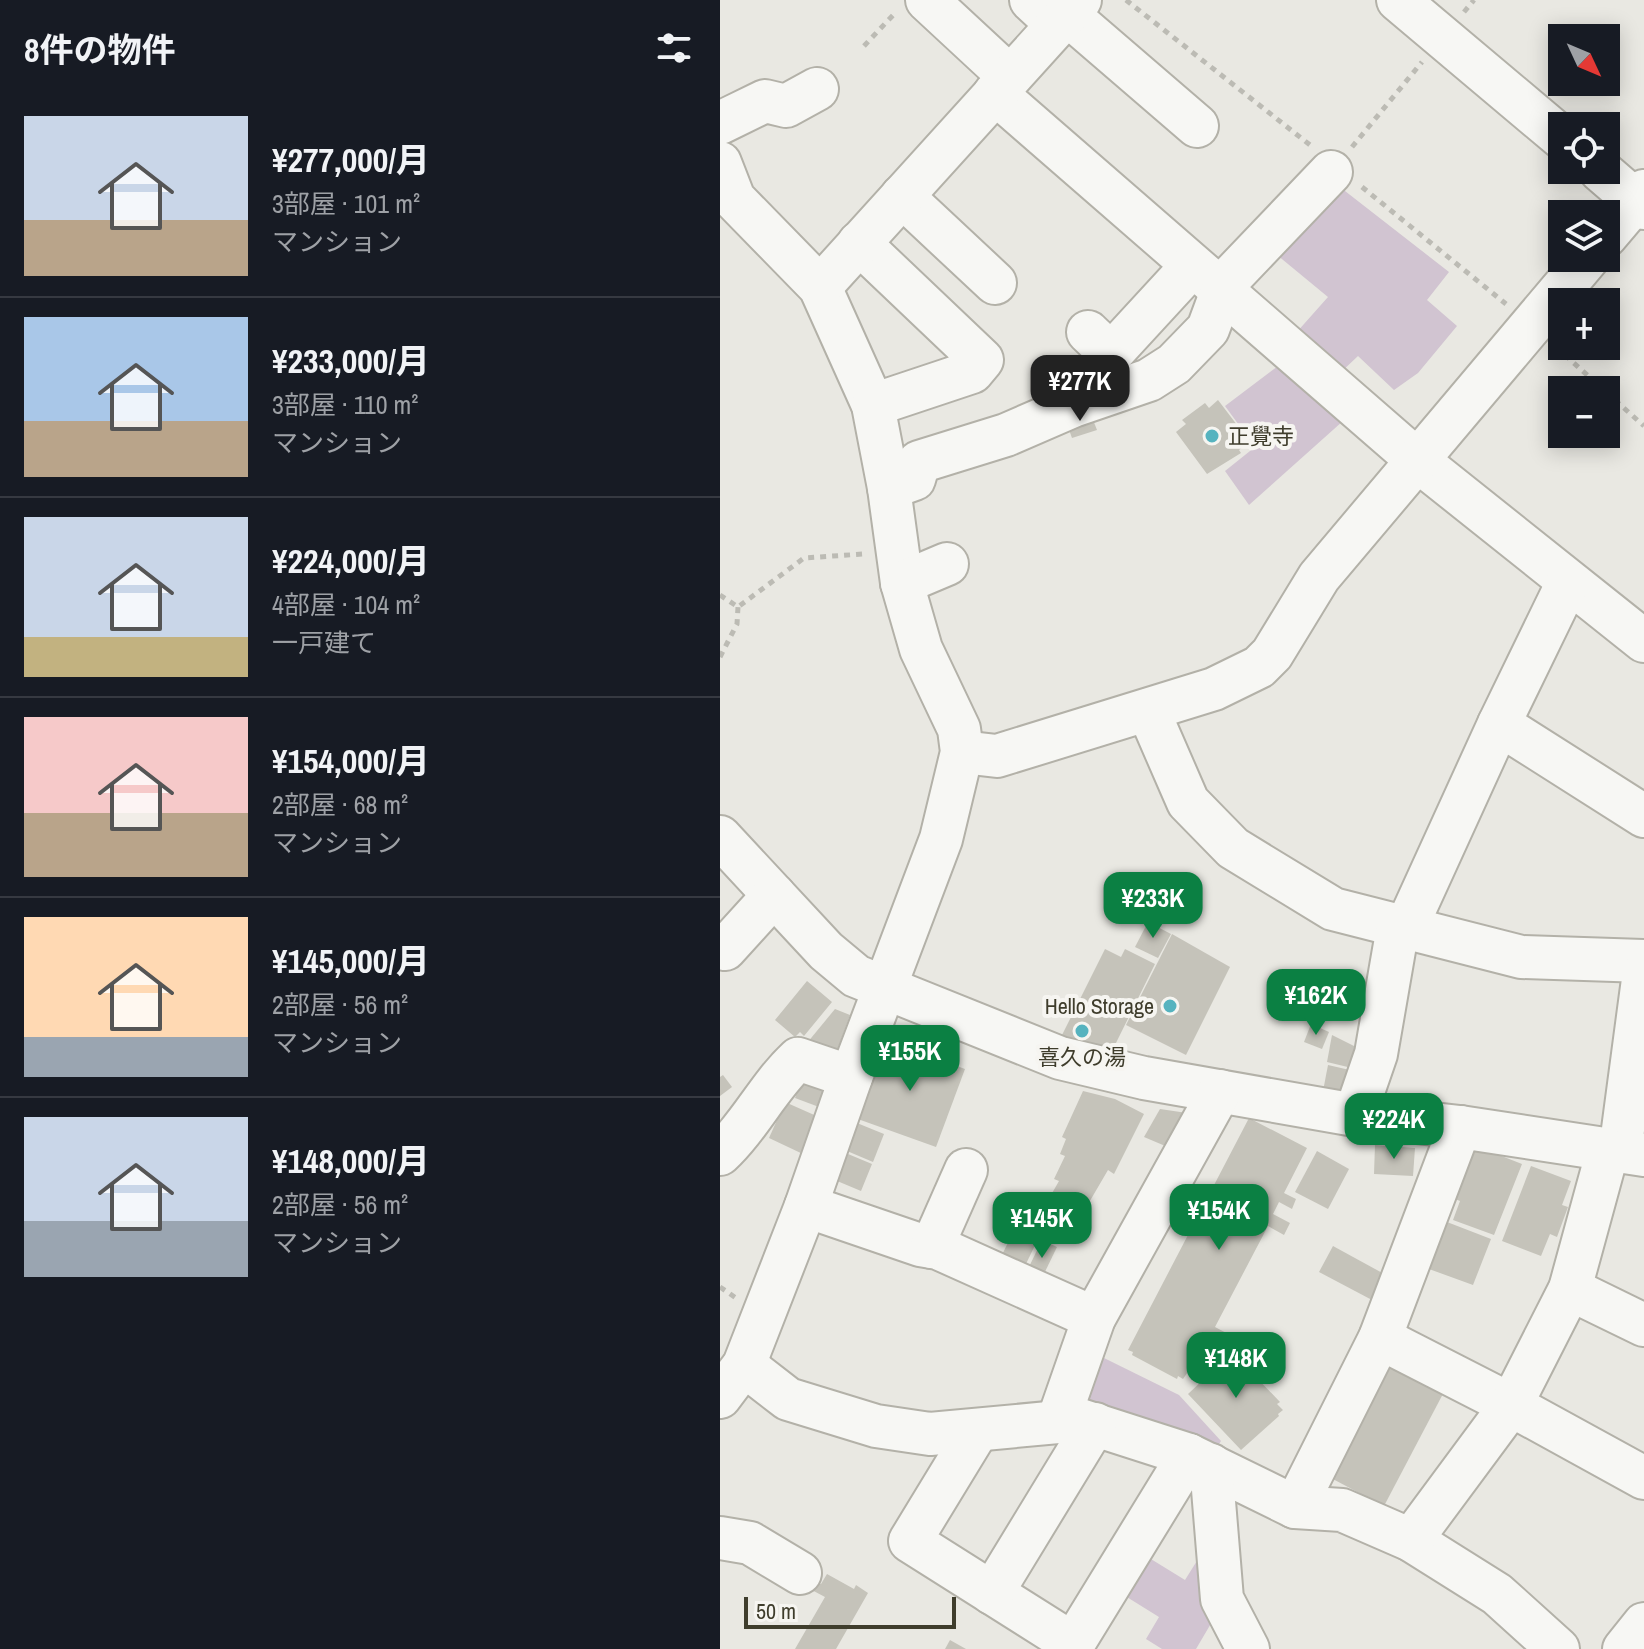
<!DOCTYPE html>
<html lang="ja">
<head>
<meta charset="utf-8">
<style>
	:root { --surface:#171b24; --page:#242831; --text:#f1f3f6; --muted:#9ea1a6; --line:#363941; --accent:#0b8043 }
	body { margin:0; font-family:"Archivo Narrow","Noto Sans JP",sans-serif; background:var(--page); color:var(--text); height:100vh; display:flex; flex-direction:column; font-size:30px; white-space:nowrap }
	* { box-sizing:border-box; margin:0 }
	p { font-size:26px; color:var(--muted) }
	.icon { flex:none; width:44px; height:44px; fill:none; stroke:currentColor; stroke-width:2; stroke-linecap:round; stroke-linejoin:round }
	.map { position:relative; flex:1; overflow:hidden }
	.side { display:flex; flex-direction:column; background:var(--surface); width:720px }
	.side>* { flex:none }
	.needle { width:52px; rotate:134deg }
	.fabs { position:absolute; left:828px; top:24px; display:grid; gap:16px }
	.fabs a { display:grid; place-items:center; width:72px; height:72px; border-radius:0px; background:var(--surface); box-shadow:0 4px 20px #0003; font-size:40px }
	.scale { position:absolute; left:24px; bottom:20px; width:212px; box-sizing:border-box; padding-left:8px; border:4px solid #3f3d2c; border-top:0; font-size:22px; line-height:28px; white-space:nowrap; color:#3f3d2c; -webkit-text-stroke:6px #f6f5f1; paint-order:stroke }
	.price { position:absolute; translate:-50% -68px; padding:0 18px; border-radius:16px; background:var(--accent); color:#fff; font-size:26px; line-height:52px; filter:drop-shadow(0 2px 4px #0008) }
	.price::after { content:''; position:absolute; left:50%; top:48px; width:24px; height:18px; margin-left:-12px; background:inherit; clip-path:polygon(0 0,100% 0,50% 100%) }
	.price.active { background:#222; color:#fff }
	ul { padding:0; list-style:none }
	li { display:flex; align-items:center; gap:24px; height:200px; padding:0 24px }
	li+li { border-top:2px solid var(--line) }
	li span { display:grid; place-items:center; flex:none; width:224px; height:160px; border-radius:0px; color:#555 }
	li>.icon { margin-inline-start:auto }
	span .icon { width:96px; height:96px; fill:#fffc; stroke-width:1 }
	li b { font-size:34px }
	h2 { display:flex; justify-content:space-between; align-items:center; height:96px; padding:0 24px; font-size:34px }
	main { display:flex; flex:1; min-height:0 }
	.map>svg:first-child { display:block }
</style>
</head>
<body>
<main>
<section class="side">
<h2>8件の物件<svg class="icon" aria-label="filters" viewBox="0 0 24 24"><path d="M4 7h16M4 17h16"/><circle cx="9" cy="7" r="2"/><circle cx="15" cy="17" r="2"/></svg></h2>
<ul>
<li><span style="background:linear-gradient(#c9d6e8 65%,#b9a48a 0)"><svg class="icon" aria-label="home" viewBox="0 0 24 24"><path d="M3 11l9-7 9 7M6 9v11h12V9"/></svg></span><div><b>¥277,000/月</b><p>3部屋 · 101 m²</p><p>マンション</p></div></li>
<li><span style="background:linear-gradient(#a9c7e8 65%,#b9a48a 0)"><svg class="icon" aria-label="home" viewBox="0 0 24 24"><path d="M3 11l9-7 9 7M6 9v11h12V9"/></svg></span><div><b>¥233,000/月</b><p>3部屋 · 110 m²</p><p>マンション</p></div></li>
<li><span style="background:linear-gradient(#c9d6e8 75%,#c2b280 0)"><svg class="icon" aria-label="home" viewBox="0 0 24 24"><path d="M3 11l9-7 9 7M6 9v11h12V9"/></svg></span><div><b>¥224,000/月</b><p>4部屋 · 104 m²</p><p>一戸建て</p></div></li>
<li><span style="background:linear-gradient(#f6c9c9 60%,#b9a48a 0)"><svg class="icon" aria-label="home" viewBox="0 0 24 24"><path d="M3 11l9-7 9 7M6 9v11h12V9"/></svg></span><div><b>¥154,000/月</b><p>2部屋 · 68 m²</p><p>マンション</p></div></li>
<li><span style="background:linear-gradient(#ffd9b3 75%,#9aa5b1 0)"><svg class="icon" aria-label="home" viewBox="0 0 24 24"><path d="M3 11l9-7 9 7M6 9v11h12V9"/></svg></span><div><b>¥145,000/月</b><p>2部屋 · 56 m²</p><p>マンション</p></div></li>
<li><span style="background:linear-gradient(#c9d6e8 65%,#9aa5b1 0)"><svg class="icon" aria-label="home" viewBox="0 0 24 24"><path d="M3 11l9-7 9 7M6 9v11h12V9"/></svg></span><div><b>¥148,000/月</b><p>2部屋 · 56 m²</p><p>マンション</p></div></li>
</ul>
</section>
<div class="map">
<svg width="924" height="1649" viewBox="0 0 924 1649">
	<rect width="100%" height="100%" fill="#e9e8e2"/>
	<!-- green -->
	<g fill="#d1c4d1">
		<polygon points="616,184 729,272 707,300 737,326 698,373 674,390 638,356 620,373 576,333 608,297 551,250"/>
		<polygon points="562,363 623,421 529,505 505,471 535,447 505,406"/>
		<polygon points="384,1358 459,1395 501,1441 497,1447 368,1409 366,1391"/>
		<polygon points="485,1548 496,1615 476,1649 442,1649 426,1639 439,1617 402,1594 426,1556 465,1580"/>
	</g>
	<!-- building -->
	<g fill="#c5c3ba">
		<polygon points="498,400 530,442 519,450 521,453 487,474 456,432 466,424 462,420 485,403 489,408"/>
		<polygon points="368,407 377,430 352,438 344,416"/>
		<polygon points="428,922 451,934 438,958 415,947"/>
		<polygon points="452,934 510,967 466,1055 406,1025"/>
		<polygon points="385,949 401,957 405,949 435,964 392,1051 381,1046 380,1050 340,1039"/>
		<polygon points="87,981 112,1002 84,1036 80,1032 75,1037 55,1020"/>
		<polygon points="115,1009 130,1015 116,1053 87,1043"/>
		<polygon points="591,1024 609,1032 602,1049 584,1042"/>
		<polygon points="612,1035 640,1049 636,1069 607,1062"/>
		<polygon points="164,1039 245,1069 216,1147 135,1118"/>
		<polygon points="608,1065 634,1071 623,1096 603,1091"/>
		<polygon points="3,1075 12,1087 0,1096 0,1077"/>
		<polygon points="83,1076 115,1088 107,1110 75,1098"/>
		<polygon points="363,1091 395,1099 424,1114 394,1174 388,1170 350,1235 313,1216 322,1200 327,1202 339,1181 334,1179 345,1156 340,1154 346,1139 342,1137"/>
		<polygon points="65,1102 101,1118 85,1155 49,1138"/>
		<polygon points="440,1109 467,1113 450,1148 424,1137"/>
		<polygon points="529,1118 587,1148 564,1193 576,1199 572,1209 559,1202 553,1214 570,1223 564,1235 548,1226 495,1327 512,1336 505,1349 487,1340 481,1351 496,1359 492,1368 476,1360 463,1379 458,1376 457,1379 412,1355 413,1352 408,1350"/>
		<polygon points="132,1121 164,1134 153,1162 120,1148"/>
		<polygon points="655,1145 695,1148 693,1176 654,1174"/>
		<polygon points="756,1146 802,1164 774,1235 733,1220 740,1201 735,1199"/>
		<polygon points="597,1151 629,1169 608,1209 575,1192"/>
		<polygon points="128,1154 152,1164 141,1191 110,1178 118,1159 125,1161"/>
		<polygon points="811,1166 851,1181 842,1205 848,1207 837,1237 830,1234 821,1256 782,1241"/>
		<polygon points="298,1222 321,1233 302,1272 279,1261"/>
		<polygon points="727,1222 771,1239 753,1285 709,1269"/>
		<polygon points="322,1240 337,1247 321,1280 306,1273"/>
		<polygon points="613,1246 666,1275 652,1300 599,1272"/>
		<polygon points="507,1347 560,1402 557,1404 563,1410 558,1414 559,1416 521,1450 468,1394 501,1363 496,1357"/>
		<polygon points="670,1362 725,1390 664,1506 609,1477"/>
		<polygon points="107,1574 134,1589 136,1585 148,1593 116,1649 75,1649 105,1597 88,1588 92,1579 101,1584"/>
		<polygon points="230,1640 246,1649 225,1649"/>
	</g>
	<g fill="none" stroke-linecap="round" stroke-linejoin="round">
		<!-- minor casing -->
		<g stroke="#b3b1a8" stroke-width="46">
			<g id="minor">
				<polyline points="207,0 290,77"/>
				<polyline points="311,0 338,25"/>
				<polyline points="678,0 842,138"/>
				<polyline points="347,14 477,126"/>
				<polyline points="275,93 697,460 924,641"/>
				<polyline points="0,123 45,101 66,106 97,89"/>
				<polyline points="0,163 14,199 100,287 153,405 169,488 182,583 201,649 239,729 242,752 221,839 131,1077 86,1206 24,1365 0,1397"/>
				<polyline points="880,170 924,208"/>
				<polyline points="182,196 275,283"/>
				<polyline points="886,236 924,191"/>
				<polyline points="139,243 262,360 252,372 153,405"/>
				<polyline points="100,287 360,0"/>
				<polyline points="368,332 391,354 472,266"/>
				<polyline points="169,488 194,479 199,462 286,435 353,406 429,380 454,364 488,329 505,283 611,172"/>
				<polyline points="182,583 227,564"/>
				<polyline points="428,710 468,802 513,848 613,909 801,957 924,961"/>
				<polyline points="779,724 924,816"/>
				<polyline points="242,752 277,756 494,689 539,667 552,654 599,577 868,258"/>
				<polyline points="0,837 106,951 136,976 340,1058 424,1078 635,1115 740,1127 924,1155"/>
				<polyline points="686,928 779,724 848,582"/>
				<polyline points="5,949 54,895"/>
				<polyline points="635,1115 656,1054 678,927"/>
				<polyline points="900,1152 924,972"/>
				<path d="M 0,1154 C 30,1126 48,1087 78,1059 L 131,1077"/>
				<polyline points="86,1206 200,1245 218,1248 374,1318"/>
				<polyline points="212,1247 246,1170"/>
				<polyline points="850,1289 924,1325"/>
				<polyline points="660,1338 791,1405 924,1478"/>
				<polyline points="24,1365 68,1399 156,1426 210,1434 360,1420 469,1455 575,1507 622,1510 691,1540 777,1594 838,1649"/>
				<polyline points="338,1421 374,1318 500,1091"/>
				<polyline points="257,1431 190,1541 353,1644"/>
				<polyline points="491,1465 502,1599 528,1649"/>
				<polyline points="575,1507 660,1338 740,1127"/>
				<polyline points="0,1538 30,1543 80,1573"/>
				<polyline points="691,1540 791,1405 850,1289 888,1150"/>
				<polyline points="272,1593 375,1424"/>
				<polyline points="350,1649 469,1455"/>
				<polyline points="904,1649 924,1624"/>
			</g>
		</g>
		<!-- path -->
		<g stroke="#bcbbb4" stroke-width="5" stroke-dasharray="6 6" stroke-linecap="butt">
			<polyline points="406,0 590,145"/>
			<polyline points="744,12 754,0"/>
			<polyline points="144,46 176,12"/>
			<polyline points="632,147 702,62"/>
			<polyline points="642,187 786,304"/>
			<polyline points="836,347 884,390"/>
			<polyline points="886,392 924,426"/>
			<polyline points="0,595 18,607 84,558 143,554"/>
			<polyline points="0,657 17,624 18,607"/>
			<polyline points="0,1287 16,1298"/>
		</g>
		<!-- minor -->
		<use href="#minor" stroke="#f7f7f4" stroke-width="42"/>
	</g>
	<!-- markers -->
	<g fill="#56b3bf" stroke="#f6f5f1" stroke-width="3">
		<circle cx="492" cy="436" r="8"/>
		<circle cx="450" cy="1006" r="8"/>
		<circle cx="362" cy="1031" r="8"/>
	</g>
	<g text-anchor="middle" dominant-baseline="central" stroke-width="8" stroke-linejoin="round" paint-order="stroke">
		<!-- poi labels -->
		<g font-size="22" fill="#3f3d2c" stroke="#f6f5f1" text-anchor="start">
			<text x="508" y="436">正覺寺</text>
			<text x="434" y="1006" text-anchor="end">Hello Storage</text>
			<text x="362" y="1057" text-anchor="middle">喜久の湯</text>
		</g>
	</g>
</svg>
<div class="fabs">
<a><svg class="needle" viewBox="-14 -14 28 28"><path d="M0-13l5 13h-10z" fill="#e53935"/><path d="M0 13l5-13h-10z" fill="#9ea1a6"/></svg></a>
<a><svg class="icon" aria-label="locate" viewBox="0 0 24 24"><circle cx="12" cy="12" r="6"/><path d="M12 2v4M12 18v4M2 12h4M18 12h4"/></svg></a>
<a><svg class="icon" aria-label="layers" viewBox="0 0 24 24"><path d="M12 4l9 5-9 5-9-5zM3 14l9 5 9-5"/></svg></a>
<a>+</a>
<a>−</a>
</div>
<div class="scale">50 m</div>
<b class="price active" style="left:360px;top:423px">¥277K</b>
<b class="price" style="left:433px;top:940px">¥233K</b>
<b class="price" style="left:596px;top:1037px">¥162K</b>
<b class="price" style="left:190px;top:1093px">¥155K</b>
<b class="price" style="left:674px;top:1161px">¥224K</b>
<b class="price" style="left:499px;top:1252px">¥154K</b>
<b class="price" style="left:322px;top:1260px">¥145K</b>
<b class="price" style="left:516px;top:1400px">¥148K</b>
</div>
</main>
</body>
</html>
